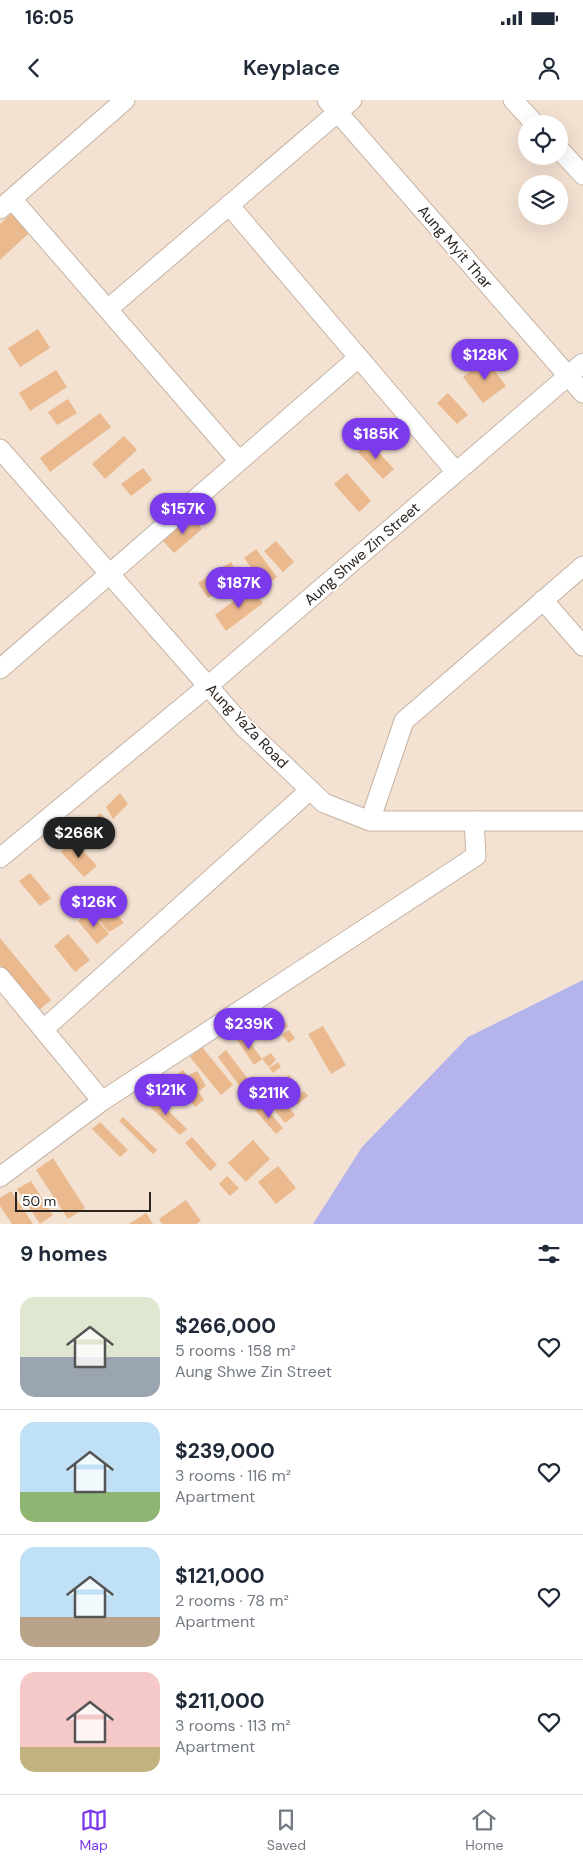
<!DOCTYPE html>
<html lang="en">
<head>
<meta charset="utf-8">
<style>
	:root { --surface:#fff; --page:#f6f6f7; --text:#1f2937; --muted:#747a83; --line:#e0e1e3; --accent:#7c3aed }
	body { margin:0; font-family:"DM Sans",sans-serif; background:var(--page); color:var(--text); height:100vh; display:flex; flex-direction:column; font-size:19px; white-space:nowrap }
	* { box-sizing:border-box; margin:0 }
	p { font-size:16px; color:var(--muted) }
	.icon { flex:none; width:28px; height:28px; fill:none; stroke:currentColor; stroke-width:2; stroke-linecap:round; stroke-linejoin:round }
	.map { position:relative; height:1124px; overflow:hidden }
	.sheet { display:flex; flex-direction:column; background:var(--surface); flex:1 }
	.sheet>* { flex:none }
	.controls { position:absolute; left:518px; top:15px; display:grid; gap:10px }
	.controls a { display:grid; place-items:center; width:50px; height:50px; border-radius:50%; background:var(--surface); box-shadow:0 5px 20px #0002; font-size:25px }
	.scale { position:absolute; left:15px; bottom:12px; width:136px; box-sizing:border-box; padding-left:5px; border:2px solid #2a231e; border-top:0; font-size:14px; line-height:18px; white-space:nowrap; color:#2a231e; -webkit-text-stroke:4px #fff; paint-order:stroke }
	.price { position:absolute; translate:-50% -42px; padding:0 11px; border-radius:18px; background:var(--accent); color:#fff; font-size:16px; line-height:32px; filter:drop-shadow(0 1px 2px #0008) }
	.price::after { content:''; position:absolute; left:50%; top:30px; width:15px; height:11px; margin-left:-8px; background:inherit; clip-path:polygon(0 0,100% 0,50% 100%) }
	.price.current { background:#222; color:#fff }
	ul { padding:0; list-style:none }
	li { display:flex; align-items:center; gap:15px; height:125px; padding:0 20px }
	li+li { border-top:1px solid var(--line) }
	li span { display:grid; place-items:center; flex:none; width:140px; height:100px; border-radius:15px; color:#555 }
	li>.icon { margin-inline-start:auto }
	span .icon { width:60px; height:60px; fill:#fffc; stroke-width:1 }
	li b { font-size:21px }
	h2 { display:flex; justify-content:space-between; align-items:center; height:60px; padding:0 20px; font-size:21px }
	.status { display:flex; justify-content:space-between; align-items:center; height:35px; padding:0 25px; background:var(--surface); direction:ltr }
	.status svg { height:14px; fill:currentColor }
	header { display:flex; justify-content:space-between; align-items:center; height:65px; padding:0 20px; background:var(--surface); font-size:22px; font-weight:600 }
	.dock { display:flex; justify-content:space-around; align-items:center; height:70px; border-top:1px solid var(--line); background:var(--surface); font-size:14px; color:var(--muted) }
	.dock a { display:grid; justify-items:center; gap:2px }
	.dock .current { color:var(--accent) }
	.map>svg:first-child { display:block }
</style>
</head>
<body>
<div class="status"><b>16:05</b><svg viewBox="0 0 49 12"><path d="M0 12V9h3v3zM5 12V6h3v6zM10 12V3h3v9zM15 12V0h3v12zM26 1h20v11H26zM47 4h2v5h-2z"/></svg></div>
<header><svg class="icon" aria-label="back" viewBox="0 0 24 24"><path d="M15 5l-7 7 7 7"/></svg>Keyplace<svg class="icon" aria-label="person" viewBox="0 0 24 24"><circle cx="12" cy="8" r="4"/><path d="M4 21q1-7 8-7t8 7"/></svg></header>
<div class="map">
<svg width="583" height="1124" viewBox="0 0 583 1124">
	<rect width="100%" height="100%" fill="#f3e1d1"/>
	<!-- water -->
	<polygon fill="#b5b3ec" points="583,880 583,1124 313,1124 362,1047 468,937"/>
	<!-- building -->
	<g fill="#ebb98e">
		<polygon points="13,112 31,131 0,160 0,124"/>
		<polygon points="38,229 50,248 20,267 8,248"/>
		<polygon points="486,259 506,286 483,303 463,277"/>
		<polygon points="56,270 67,287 30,311 19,293"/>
		<polygon points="448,293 468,315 457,324 437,303"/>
		<polygon points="68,299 77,313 57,325 48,312"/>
		<polygon points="100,313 111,327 50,372 40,358"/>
		<polygon points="124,336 137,350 105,379 92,364"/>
		<polygon points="369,342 394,369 383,379 358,352"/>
		<polygon points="143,368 152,380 131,396 121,384"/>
		<polygon points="347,373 371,401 359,412 334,384"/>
		<polygon points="191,416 202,429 174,453 163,441"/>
		<polygon points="276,441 294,462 283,472 264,451"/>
		<polygon points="256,449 277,477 265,486 244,458"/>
		<polygon points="231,462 240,477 208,498 198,483"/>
		<polygon points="251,488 263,503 226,531 215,515"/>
		<polygon points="120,693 128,704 113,719 106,707"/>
		<polygon points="100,713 110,724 105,729 95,718"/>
		<polygon points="87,722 98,733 88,743 77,732"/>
		<polygon points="73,740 97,766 84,777 61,752"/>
		<polygon points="30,773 51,798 40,806 19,781"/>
		<polygon points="108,803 124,823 109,832 93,814"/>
		<polygon points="90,811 109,834 97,844 78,821"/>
		<polygon points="68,834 90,860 75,872 54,846"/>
		<polygon points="0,838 51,900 38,911 0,865"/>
		<polygon points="276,912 288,926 279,933 267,920"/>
		<polygon points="323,926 346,965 331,974 308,934"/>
		<polygon points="289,930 295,938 289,943 282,935"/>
		<polygon points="244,934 262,959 254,965 237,940"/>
		<polygon points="202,947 233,985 221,995 190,957"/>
		<polygon points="226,950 251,983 242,989 218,957"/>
		<polygon points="271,953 276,960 269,967 262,959"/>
		<polygon points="278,962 281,967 273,973 269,968"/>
		<polygon points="183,970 204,1000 195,1007 173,978"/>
		<polygon points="197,971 206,986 199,991 189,975"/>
		<polygon points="289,975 300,988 290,995 280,982"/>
		<polygon points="165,984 180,1000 174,1005 159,988"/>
		<polygon points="304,991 308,996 297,1005 293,1000"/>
		<polygon points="277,993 295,1015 285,1023 267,1001"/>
		<polygon points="153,996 187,1029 180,1035 146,1003"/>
		<polygon points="262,1004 283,1028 276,1034 255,1010"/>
		<polygon points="123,1017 157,1050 153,1054 119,1021"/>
		<polygon points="100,1022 128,1050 120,1057 92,1029"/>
		<polygon points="192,1037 217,1065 210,1071 185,1043"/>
		<polygon points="253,1040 270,1059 246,1082 228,1063"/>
		<polygon points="53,1058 85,1108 68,1119 36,1070"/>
		<polygon points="278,1066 296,1088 276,1104 258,1082"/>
		<polygon points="227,1076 239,1088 230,1096 219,1084"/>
		<polygon points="31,1081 53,1115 40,1124 17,1089"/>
		<polygon points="11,1091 33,1124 12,1124 0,1106 0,1098"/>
		<polygon points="186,1100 201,1121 196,1124 162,1124 159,1119"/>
		<polygon points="146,1113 153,1124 129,1124"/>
	</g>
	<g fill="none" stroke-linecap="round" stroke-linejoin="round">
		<!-- street casing -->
		<g stroke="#c5b3a5" stroke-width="21">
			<g id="street">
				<polyline points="327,0 583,293"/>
				<polyline points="513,0 535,24"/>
				<polyline points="559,49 583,75"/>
				<polyline points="12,99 239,361"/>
				<polyline points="229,105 456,372"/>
				<polyline points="0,109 125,0"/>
				<polyline points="108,209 352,0"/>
				<polyline points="0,349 243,626 324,703 370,721 583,721"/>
				<polyline points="543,500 583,546"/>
				<polyline points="0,569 358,258"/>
				<polyline points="370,721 404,621 583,466"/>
				<polyline points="0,758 208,586 583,263"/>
				<polyline points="0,877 102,1001"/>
				<polyline points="44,929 310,690"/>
				<polyline points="0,1077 102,1001 476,756 474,721"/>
			</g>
		</g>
		<!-- street -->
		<use href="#street" stroke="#fff" stroke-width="19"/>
	</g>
	<g text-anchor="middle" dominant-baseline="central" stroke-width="4" stroke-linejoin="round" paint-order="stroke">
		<!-- street labels -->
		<g font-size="15" fill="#2a231e" stroke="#fff">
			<text transform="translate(455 147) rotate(49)">Aung Myit Thar</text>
			<text transform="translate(362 454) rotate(-41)">Aung Shwe Zin Street</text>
			<text transform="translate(247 626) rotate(46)">Aung YaZa Road</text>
		</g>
	</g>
</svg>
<div class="controls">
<a><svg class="icon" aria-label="locate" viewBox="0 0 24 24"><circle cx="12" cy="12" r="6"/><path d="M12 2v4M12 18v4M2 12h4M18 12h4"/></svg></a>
<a><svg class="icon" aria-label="layers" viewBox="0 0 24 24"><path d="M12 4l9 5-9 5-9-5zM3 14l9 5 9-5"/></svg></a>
</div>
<div class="scale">50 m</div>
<b class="price" style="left:485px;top:281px">$128K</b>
<b class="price" style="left:376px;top:360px">$185K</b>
<b class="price" style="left:183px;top:435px">$157K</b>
<b class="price" style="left:239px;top:509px">$187K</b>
<b class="price current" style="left:79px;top:759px">$266K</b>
<b class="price" style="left:94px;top:828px">$126K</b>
<b class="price" style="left:249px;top:950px">$239K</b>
<b class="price" style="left:166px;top:1016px">$121K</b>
<b class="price" style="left:269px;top:1019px">$211K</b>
</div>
<section class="sheet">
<h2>9 homes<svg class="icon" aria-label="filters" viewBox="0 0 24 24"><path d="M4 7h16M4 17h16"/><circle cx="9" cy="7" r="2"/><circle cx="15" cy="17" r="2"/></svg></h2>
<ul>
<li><span style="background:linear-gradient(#dfe7d0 60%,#9aa5b1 0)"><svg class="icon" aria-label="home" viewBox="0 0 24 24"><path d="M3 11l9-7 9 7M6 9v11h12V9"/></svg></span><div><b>$266,000</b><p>5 rooms · 158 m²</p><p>Aung Shwe Zin Street</p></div><svg class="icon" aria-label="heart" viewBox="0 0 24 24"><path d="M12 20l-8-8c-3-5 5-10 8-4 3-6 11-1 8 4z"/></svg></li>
<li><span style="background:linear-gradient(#bfe0f5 70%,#8fb573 0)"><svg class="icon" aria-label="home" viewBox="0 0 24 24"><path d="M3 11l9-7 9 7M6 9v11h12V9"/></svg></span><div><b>$239,000</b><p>3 rooms · 116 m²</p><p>Apartment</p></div><svg class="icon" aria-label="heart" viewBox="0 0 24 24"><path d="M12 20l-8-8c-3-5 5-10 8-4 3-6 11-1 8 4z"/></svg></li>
<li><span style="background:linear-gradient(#bfe0f5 70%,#b9a48a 0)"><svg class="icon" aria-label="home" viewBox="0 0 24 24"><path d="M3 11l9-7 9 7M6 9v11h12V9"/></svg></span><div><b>$121,000</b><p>2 rooms · 78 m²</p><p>Apartment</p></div><svg class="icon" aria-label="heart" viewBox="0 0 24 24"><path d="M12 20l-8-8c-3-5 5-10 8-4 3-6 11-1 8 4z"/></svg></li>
<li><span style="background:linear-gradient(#f6c9c9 75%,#c2b280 0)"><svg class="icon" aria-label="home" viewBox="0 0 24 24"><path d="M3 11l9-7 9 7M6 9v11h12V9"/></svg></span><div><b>$211,000</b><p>3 rooms · 113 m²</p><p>Apartment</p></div><svg class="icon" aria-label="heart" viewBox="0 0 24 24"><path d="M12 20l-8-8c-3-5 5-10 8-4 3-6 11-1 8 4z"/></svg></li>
</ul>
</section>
<nav class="dock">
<a class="current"><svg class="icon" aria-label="map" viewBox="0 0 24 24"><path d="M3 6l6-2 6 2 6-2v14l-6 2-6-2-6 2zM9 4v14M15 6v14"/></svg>Map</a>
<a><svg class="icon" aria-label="saved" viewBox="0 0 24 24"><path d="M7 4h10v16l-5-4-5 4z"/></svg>Saved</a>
<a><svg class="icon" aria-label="home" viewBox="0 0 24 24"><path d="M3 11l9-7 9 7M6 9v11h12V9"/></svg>Home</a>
</nav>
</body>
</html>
